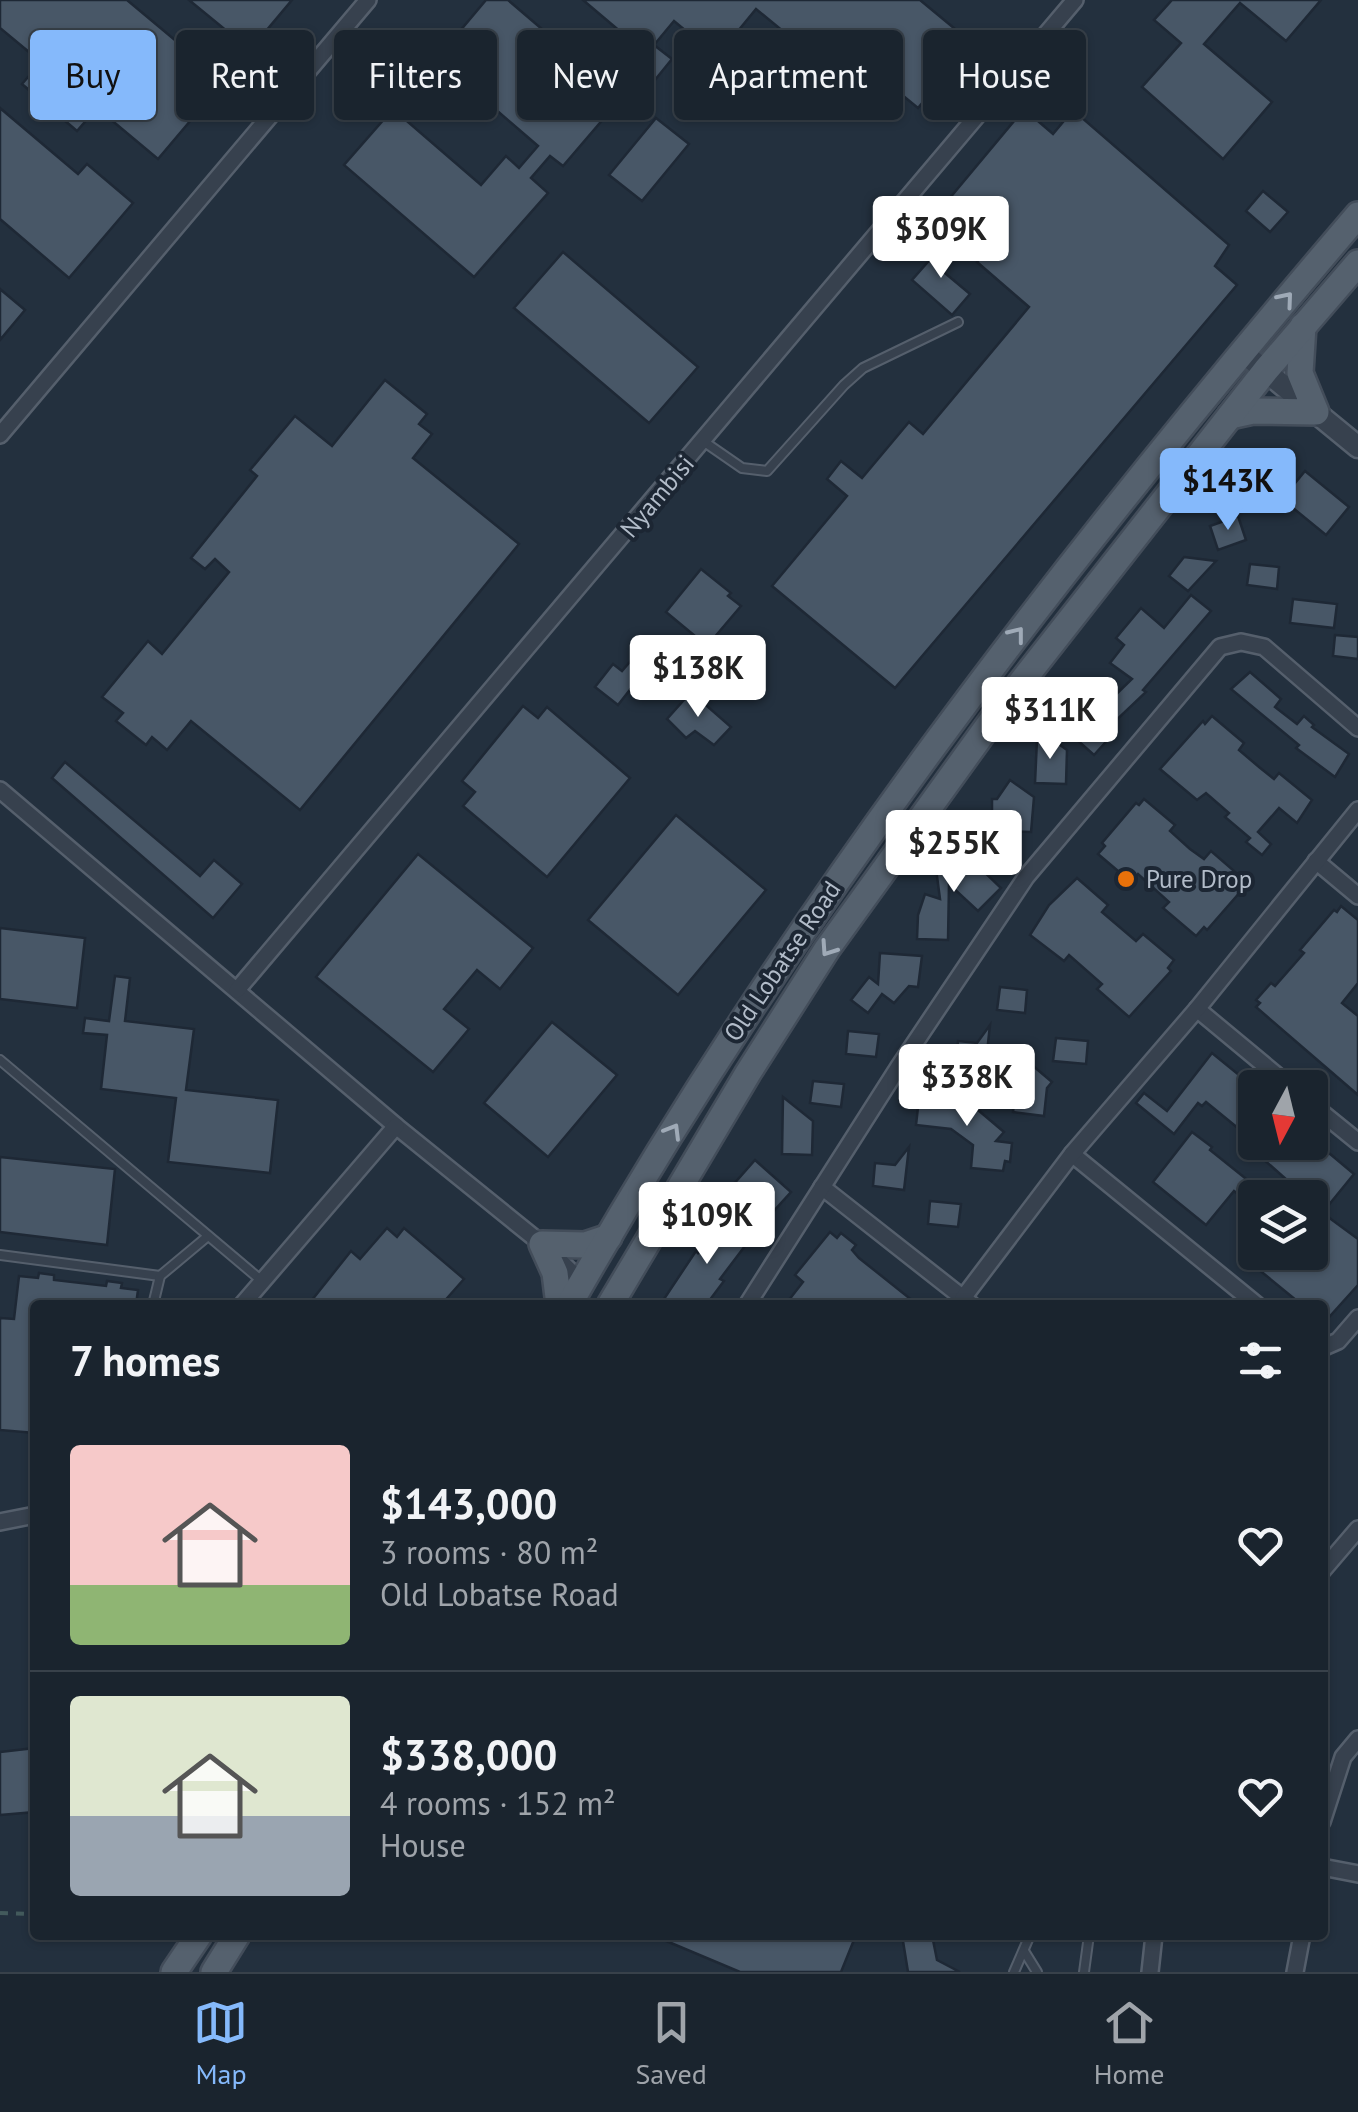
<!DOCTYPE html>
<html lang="en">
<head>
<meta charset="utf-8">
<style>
	:root { --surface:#1a242e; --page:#232c36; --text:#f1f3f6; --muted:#9fa4aa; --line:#38414a; --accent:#85b9fb }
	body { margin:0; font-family:"PT Sans",sans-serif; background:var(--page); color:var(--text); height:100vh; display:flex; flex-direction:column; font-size:38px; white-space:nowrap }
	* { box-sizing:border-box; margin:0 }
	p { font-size:32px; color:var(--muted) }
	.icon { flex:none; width:55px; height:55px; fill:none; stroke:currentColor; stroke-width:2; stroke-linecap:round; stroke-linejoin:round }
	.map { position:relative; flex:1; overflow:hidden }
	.side { position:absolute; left:30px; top:1300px; width:1298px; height:640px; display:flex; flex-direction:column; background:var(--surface); border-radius:10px; box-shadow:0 2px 8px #0004,0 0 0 2px var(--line) }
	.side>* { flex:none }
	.banner { position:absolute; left:30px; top:30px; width:1300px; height:90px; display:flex; gap:20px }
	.needle { width:65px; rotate:187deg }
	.fabs { position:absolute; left:1238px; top:1070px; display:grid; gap:20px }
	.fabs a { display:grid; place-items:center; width:90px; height:90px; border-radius:10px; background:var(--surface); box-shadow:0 2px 8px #0004,0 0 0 2px var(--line); font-size:50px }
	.price { position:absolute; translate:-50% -85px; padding:0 22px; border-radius:10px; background:#fff; color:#222; font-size:32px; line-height:65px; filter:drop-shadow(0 2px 5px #0008) }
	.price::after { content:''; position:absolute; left:50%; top:60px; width:30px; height:22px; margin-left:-15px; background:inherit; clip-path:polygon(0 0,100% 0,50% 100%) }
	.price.active { background:var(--accent); color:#111 }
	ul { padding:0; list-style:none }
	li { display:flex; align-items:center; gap:30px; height:250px; padding:0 40px }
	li+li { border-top:2px solid var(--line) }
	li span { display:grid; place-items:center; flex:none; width:280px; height:200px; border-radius:10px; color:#555 }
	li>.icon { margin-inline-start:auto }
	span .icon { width:120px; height:120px; fill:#fffc; stroke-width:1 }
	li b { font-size:42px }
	h2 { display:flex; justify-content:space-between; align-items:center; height:120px; padding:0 40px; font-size:42px }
	.chip { padding:0 35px; border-radius:10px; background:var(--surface); box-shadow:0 2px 8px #0004,0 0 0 2px var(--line); font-size:35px; line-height:90px }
	.chip.active { background:var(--accent); color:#111 }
	.tabs { display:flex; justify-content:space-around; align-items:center; height:140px; border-top:2px solid var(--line); background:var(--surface); font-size:28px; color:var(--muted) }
	.tabs a { display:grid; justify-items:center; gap:5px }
	.tabs .active { color:var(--accent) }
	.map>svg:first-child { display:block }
</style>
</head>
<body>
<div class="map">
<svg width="1358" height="1972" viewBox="0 0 1358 1972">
	<rect width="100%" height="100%" fill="#23303e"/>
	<!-- building -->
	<g fill="#485767" stroke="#1e2835" stroke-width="2.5">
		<polygon points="0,0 127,0 224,81 158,159 97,108 77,131 22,84 41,62 0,28"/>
		<polygon points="189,0 292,0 250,50"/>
		<polygon points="486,0 508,0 591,71 622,33 583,0 920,0 972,43 918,108 835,40 818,60 756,9 724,48 716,42 709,50 674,21 654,45 672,59 646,91 635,82 563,166 550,156 531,178 548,193 474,277 344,165 393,109 481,185 506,156 519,168 538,146 479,95 476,98 464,87 467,84 454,73 457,69 436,51 450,35 454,38"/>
		<polygon points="1172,0 1321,0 1286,41 1240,3 1204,44 1272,102 1223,159 1142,87 1181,43 1154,20"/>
		<polygon points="0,108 78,174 87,164 133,203 69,278 0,219"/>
		<polygon points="1024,109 1053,134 1073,110 1229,245 1215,266 1237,285 895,688 772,586 847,496 827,479 841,461 862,478 909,422 923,434 1029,307 977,262 988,249 939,211"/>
		<polygon points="656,118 689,144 642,201 609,175"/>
		<polygon points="1263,191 1288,212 1270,232 1246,211"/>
		<polygon points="948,239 956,246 939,268 970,294 952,315 912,280"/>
		<polygon points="563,252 698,367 649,423 514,308"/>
		<polygon points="0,289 25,310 0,340"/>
		<polygon points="385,380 427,414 419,424 432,434 413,458 519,544 300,810 191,721 167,750 152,737 146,745 116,721 123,713 102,697 148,641 162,654 229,572 215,559 205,569 191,558 257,476 250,470 295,416 332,446"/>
		<polygon points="1305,471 1349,507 1326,535 1282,499"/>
		<polygon points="1238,516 1246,540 1218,550 1210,526"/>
		<polygon points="1184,557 1216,561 1188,591 1169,576"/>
		<polygon points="1250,564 1279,567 1277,589 1247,585"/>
		<polygon points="701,569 731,593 728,596 741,606 707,646 666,612"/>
		<polygon points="1191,595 1211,611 1143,690 1146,692 1107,729 1113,734 1094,755 1076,739 1093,720 1071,702 1080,691 1101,709 1132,679 1110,663 1124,645 1116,638 1141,608 1164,628"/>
		<polygon points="1293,599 1337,604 1334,628 1290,623"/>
		<polygon points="1335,635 1358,637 1358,659 1333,656"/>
		<polygon points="640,650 659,668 650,679 643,673 618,705 595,687 613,664 622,671"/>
		<polygon points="1250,672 1281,699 1275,707 1297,724 1304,716 1314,725 1312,727 1349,754 1335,777 1296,748 1299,745 1231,689"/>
		<polygon points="691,692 731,727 714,745 695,731 686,738 667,719"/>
		<polygon points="523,706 538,718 547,707 630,778 547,877 463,806 475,792 462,781"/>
		<polygon points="1212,716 1244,743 1239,750 1259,767 1274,779 1279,773 1312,800 1297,823 1279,808 1258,832 1271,844 1262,855 1246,842 1250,838 1225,817 1229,813 1206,793 1197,800 1160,769 1203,721 1205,724"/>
		<polygon points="1042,732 1067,750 1066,784 1035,783 1037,740"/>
		<polygon points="65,762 200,876 214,860 242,884 213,918 52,778"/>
		<polygon points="1010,780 1034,797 1031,832 1003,831 984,854 964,837 984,813 992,819 992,799 997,799"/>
		<polygon points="1144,799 1175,825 1170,831 1190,849 1204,859 1211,851 1248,883 1207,930 1204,927 1196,936 1163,908 1169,902 1138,874 1131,882 1098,854 1105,846 1102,843 1136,803 1139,805"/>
		<polygon points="676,815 766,890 678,995 588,920"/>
		<polygon points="418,854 533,948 500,989 477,970 444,1009 469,1029 433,1072 316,977"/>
		<polygon points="984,855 976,864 1001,888 978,911 949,884 948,940 917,939 918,915 925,894 940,899 935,861"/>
		<polygon points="1077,878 1108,905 1102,912 1136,941 1143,934 1174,960 1168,968 1171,971 1129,1017 1097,989 1102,984 1069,955 1064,961 1030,935 1049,905"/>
		<polygon points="1341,906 1358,920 1358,983 1342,1003 1358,1016 1358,1095 1256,1007 1260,1003 1256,1000 1271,983 1275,986 1304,953 1300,950 1334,910 1337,912"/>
		<polygon points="0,928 85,938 77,1008 0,999"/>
		<polygon points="880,953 922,956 918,987 909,986 894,1003 882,994 868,1013 851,1000 869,977 878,984"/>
		<polygon points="115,976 130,978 125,1021 194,1029 186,1090 278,1100 270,1173 168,1162 176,1098 101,1089 107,1035 83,1033 85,1018 109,1021"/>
		<polygon points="1000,987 1027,990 1025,1013 997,1010"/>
		<polygon points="552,1022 617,1075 548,1157 484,1103"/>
		<polygon points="990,1025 985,1071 955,1068 958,1041 977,1043"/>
		<polygon points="848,1031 879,1034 876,1057 846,1054"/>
		<polygon points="1056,1038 1088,1041 1086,1064 1053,1061"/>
		<polygon points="1212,1053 1255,1088 1255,1142 1328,1142 1323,1148 1354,1174 1323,1212 1244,1142 1255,1142 1206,1102 1202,1106 1198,1103 1174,1134 1136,1103 1144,1093 1167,1111"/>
		<polygon points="1032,1065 1052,1082 1047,1088 1044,1116 1013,1112 1016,1084"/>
		<polygon points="813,1081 844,1084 841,1107 810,1103"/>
		<polygon points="952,1088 1004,1132 996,1141 1012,1143 1010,1162 1005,1161 1003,1171 971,1168 973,1145 951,1129 916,1125 919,1098 942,1100"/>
		<polygon points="783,1097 813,1121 812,1155 782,1154"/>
		<polygon points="1192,1132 1212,1147 1210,1150 1270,1198 1255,1198 1255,1207 1234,1191 1206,1225 1153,1182"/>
		<polygon points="909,1147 904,1190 873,1186 875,1163 895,1165"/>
		<polygon points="0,1157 115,1169 107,1245 0,1232"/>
		<polygon points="755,1160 791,1192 771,1214 749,1195 739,1206 725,1194"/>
		<polygon points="930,1201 961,1204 958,1227 928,1224"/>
		<polygon points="1324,1214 1358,1239 1358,1285 1322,1325 1322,1305 1302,1305 1252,1264 1260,1252 1293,1252 1310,1267 1310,1230"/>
		<polygon points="726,1216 746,1232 739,1241 745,1246 720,1279 724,1281 706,1305 660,1305 696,1251 698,1253"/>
		<polygon points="387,1228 397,1237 404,1228 464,1279 441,1305 308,1305 351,1251 360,1259"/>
		<polygon points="830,1232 837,1238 841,1233 856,1245 852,1250 859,1258 918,1305 785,1305 803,1282 795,1275"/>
		<polygon points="39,1273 54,1275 54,1280 106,1286 107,1281 122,1283 121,1288 138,1290 136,1305 35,1305 35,1433 0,1430 0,1318 14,1319 19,1276 38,1278"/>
		<polygon points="35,1748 35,1812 0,1815 0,1752"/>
		<polygon points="652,1935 856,1935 841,1972 740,1972"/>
		<polygon points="902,1935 932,1935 937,1960 960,1972 908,1972"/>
	</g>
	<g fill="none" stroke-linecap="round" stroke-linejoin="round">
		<!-- service casing -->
		<g stroke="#555f6c" stroke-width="12">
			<g id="service">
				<polyline points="703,441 742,468 767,471 844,385 863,368 958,322"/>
				<polyline points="0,1060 262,1281"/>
				<polyline points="0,1255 160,1276"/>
				<polyline points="153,1305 160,1276 208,1236"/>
				<polyline points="1024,1951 1037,1972"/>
				<polyline points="1014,1972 1030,1935"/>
				<polyline points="1084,1972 1089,1935"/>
			</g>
		</g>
		<!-- minor casing -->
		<g stroke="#555f6c" stroke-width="20">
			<g id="minor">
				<polyline points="0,435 368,0"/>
				<polyline points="0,790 396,1126 542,1244 582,1282"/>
				<polyline points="1316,861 1358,896"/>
				<polyline points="237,990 1075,0"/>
				<polyline points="1197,1009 1292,1088"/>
				<polyline points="1310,1103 1358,1142"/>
				<polyline points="1072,1154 1257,1305"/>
				<polyline points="822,1187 972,1305"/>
				<polyline points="963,1298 1072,1154 1197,1009 1358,810"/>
				<polyline points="242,1305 396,1126"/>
				<polyline points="747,1305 898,1068 1026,877 1220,647 1241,642 1264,647 1358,728"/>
				<polyline points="1322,1348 1338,1341 1358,1318"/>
				<polyline points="0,1522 35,1515"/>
				<polyline points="1322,1571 1358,1529"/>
				<polyline points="1322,1822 1343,1757 1358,1739"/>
				<polyline points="1322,1867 1358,1874"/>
				<polyline points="1150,1972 1154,1935"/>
				<polyline points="1295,1972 1302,1935"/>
			</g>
		</g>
		<!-- tertiary casing -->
		<g stroke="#555f6c" stroke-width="25">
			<polyline id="tertiary" points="1241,351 1358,447"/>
		</g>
		<!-- primary casing -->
		<g stroke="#434d5a" stroke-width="30">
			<g id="primary">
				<polyline points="1230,416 1253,411 1316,412 1300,373 1303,326"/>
				<polyline points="559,1305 555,1273 542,1244 585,1245 609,1237"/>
				<path d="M 569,1305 C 791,913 1066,557 1358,215"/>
				<polyline points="610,1305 748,1073 827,949 998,712 1266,370 1358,263"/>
				<polyline points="174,1972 199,1935"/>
				<polyline points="214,1972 237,1935"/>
			</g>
		</g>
		<!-- path -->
		<polyline stroke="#435a5c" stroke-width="4" stroke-dasharray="8 8" stroke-linecap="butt" points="0,1913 35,1914"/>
		<!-- service -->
		<use href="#service" stroke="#37414e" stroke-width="8"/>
		<!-- minor -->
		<use href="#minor" stroke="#37414e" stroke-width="15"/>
		<!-- tertiary -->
		<use href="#tertiary" stroke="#37414e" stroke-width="20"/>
		<!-- primary -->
		<use href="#primary" stroke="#55616e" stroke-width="25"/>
	</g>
	<!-- one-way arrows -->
	<defs><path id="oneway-chevron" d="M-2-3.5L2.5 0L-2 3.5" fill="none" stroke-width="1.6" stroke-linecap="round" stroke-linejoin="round" transform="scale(2.5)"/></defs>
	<g stroke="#9faab7">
		<use href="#oneway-chevron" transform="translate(1286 299) rotate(-50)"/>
		<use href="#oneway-chevron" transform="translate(1017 634) rotate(-52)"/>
		<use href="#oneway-chevron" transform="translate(828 949) rotate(124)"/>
		<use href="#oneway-chevron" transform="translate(673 1131) rotate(-59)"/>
	</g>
	<!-- markers -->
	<circle fill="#e8710a" stroke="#1c2633" stroke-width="4" cx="1126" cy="879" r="10"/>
	<g text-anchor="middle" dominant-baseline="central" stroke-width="8" stroke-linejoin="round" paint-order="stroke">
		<!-- street labels -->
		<g font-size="25" fill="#b2bcc9" stroke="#1c2633">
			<text transform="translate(657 496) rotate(-50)">Nyambisi</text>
			<text transform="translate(782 961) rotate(-56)">Old Lobatse Road</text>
		</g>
		<!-- poi labels -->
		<g font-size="25" fill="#b2bcc9" stroke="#1c2633" text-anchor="start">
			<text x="1146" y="879">Pure Drop</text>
		</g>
	</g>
</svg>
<div class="fabs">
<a><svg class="needle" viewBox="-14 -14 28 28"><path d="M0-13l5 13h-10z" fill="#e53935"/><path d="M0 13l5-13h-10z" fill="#9fa4aa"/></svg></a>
<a><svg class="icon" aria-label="layers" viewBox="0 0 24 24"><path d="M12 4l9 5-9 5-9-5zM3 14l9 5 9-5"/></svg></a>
</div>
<b class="price" style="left:941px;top:281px">$309K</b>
<b class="price active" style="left:1228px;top:533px">$143K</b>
<b class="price" style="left:698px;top:720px">$138K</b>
<b class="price" style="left:1050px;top:762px">$311K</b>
<b class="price" style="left:954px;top:895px">$255K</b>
<b class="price" style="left:967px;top:1129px">$338K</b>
<b class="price" style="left:707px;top:1267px">$109K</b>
<div class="banner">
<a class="chip active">Buy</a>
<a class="chip">Rent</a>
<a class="chip">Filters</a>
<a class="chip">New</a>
<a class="chip">Apartment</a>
<a class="chip">House</a>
</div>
<section class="side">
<h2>7 homes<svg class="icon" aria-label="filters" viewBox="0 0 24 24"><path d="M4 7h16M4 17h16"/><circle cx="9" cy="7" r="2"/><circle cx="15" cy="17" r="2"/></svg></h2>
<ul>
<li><span style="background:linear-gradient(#f6c9c9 70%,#8fb573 0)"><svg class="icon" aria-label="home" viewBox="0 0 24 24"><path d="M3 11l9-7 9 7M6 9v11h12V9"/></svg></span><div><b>$143,000</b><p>3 rooms · 80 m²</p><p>Old Lobatse Road</p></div><svg class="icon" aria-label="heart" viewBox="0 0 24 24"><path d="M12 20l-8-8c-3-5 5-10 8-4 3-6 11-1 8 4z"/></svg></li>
<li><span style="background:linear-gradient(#dfe7d0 60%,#9aa5b1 0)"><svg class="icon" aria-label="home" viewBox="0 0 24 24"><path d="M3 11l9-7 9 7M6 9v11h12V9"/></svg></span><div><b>$338,000</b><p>4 rooms · 152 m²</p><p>House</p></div><svg class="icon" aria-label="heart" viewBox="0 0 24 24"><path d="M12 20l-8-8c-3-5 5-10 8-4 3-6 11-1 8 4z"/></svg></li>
</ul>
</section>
</div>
<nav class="tabs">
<a class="active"><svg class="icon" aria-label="map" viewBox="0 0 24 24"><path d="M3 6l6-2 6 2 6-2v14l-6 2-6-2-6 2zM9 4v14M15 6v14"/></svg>Map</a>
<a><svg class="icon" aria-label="saved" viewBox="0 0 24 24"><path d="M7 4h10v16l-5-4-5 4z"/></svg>Saved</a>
<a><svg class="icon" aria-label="home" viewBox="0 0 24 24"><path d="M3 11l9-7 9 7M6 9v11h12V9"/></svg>Home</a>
</nav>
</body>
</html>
